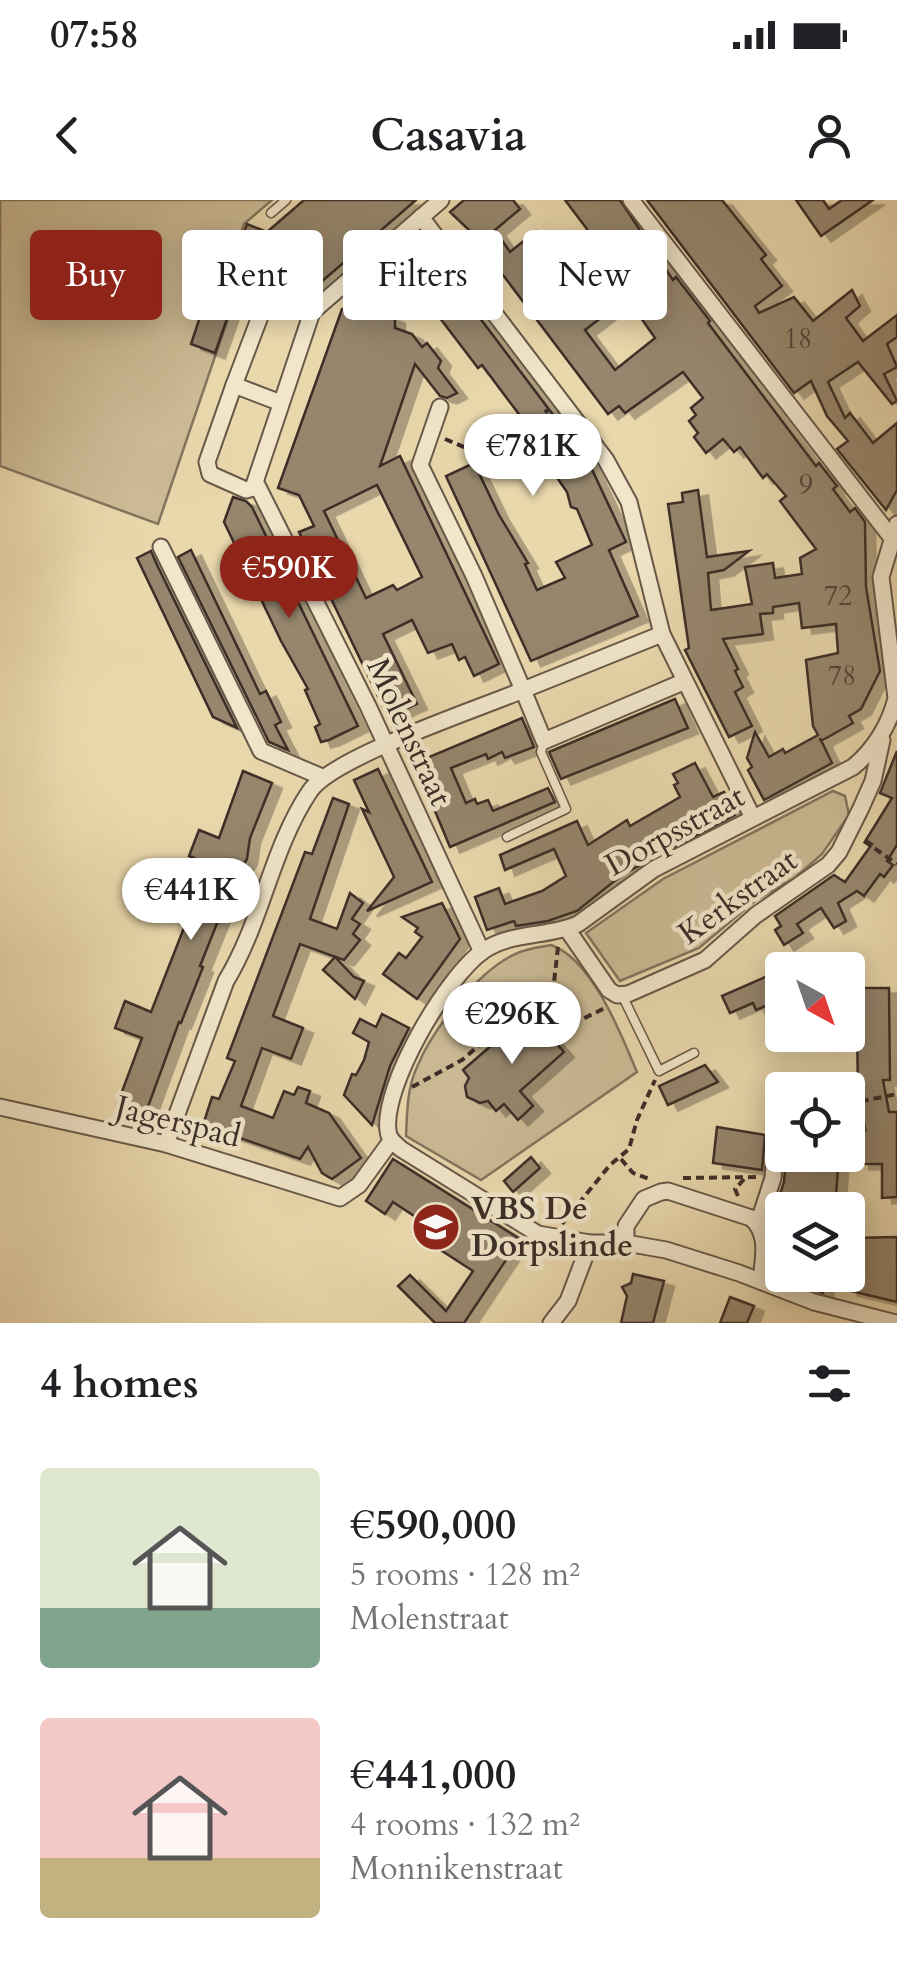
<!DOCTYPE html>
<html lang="en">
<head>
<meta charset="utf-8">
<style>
	:root { --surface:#fff; --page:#f6f6f6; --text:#202124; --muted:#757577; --accent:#8f2418 }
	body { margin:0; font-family:Cardo,serif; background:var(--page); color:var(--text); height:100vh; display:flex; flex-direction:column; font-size:38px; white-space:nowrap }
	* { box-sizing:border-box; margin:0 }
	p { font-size:32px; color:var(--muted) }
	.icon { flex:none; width:55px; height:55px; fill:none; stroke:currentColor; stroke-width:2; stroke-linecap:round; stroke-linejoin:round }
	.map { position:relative; height:1123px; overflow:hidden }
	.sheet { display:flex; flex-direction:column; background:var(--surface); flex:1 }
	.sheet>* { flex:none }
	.top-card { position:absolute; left:30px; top:30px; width:838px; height:90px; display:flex; gap:20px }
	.needle { width:65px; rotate:140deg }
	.controls { position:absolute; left:765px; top:752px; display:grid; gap:20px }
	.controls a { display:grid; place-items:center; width:100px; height:100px; border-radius:10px; background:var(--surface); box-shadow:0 5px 25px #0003; font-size:50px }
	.price { position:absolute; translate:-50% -85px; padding:0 22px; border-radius:35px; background:#fff; color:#222; font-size:32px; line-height:65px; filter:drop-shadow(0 2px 5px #0008) }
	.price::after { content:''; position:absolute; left:50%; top:60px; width:30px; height:22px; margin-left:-15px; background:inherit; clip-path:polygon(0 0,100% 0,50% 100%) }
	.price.active { background:var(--accent); color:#fff }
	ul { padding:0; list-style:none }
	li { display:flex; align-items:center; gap:30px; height:250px; padding:0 40px }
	li span { display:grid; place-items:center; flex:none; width:280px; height:200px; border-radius:10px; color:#555 }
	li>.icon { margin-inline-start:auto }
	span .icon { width:120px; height:120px; fill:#fffc; stroke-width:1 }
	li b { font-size:42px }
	h2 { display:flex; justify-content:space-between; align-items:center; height:120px; padding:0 40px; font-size:42px }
	.tag { padding:0 35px; border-radius:10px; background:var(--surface); box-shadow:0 5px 25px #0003; font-size:35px; line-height:90px }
	.tag.active { background:var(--accent); color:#fff }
	.status { display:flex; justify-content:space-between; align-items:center; height:70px; padding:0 50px; background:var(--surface); direction:ltr }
	.status svg { height:28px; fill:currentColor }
	header { display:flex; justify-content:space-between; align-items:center; height:130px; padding:0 40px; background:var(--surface); font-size:45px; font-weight:700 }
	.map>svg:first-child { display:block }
</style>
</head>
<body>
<div class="status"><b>07:58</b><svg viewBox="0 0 49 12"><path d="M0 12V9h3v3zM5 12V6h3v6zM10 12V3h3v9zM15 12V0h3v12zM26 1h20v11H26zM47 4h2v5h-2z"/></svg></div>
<header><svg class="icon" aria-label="back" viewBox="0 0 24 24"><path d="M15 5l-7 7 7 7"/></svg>Casavia<svg class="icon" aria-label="person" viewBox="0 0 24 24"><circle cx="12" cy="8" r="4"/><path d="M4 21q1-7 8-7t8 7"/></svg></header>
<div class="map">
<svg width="897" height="1123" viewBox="0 0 897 1123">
	<defs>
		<filter id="shadow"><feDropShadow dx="10" dy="5.5" stdDeviation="0" flood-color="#0004"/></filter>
	</defs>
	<rect width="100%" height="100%" fill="#ead8ad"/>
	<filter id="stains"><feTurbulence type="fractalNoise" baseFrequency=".002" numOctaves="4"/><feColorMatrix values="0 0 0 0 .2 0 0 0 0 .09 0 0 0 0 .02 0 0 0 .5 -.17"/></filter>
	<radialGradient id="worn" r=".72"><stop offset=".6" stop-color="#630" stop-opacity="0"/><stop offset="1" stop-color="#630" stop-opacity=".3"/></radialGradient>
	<!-- green -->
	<g fill="#ccbb96" stroke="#84745f" stroke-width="2.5">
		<polygon points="0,0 272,0 244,24 229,69 243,74 158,324 0,266"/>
		<polygon points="833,591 845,596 849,615 822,654 796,677 755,701 699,748 620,781 586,733 663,679"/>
		<path d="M 551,745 C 592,759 621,834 637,872 L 481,980 L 406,936 C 407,914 407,888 417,867 C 433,828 481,767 520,752 C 530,748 541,747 551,745 Z"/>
	</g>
	<!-- building -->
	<g fill="#96866d" stroke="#3c2d28" stroke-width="2.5" fill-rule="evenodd" filter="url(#shadow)">
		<polygon points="304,0 416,0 305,96 229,69 247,24 267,32"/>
		<path d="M 464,0 L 513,0 L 520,9 L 495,30 L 510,52 L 536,31 L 549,47 L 536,57 L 547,72 L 543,75 L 565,107 L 599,81 L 588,65 L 605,53 L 565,0 L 620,0 L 673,80 L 676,77 L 710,121 L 708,123 L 816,266 L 819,263 L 837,286 L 833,289 L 850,312 L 855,308 L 865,322 L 866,387 L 880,471 L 861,509 L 849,516 L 853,523 L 821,541 L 820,538 L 832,563 L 764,600 L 748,570 L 752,567 L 747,558 L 755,532 L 769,557 L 783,549 L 785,553 L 818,535 L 813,526 L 806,460 L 838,453 L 836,424 L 802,428 L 799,403 L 773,407 L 773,413 L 760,414 L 763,434 L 723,439 L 738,469 L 735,471 L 743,487 L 735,492 L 752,526 L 729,537 L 685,450 L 689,448 L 668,304 L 683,302 L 682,293 L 698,290 L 707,357 L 749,351 L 724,370 L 708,373 L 711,410 L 752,404 L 745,367 L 773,363 L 775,378 L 802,374 L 800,358 L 816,349 L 780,301 L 786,296 L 767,274 L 763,278 L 740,247 L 734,252 L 723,239 L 706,253 L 694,237 L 698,233 L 689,221 L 696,215 L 691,208 L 703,198 L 683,172 L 625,213 L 619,206 L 608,214 L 469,30 L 450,12 ZM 627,98 L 655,138 L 615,170 L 585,130 Z"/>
		<polygon points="647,0 722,0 766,55 761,59 782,86 755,106 759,113 794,97 813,121 852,90 860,106 846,118 863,141 897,115 897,137 887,144 897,167 884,174 897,201 892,204 858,162 828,182 845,218 850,213 873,243 897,223 897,290 886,310 837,249 848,241 827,216 811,181 794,193"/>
		<polygon points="796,0 823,0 829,9 842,0 873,0 821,36"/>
		<polygon points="427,48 588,261 626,342 609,350 638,416 531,461 446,276 474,263 499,315 528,363 525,364 537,390 565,378 556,362 592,345 577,309 571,307 567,292 558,279 561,277 530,237 533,233 482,165 478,168 414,84 421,79 408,62"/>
		<path d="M 385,79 L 398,96 L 378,112 L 395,118 L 395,128 L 412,134 L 422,147 L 427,143 L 441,161 L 438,168 L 457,193 L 447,198 L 440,196 L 415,164 L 380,266 L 400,256 L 499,464 L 474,476 L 465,457 L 459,460 L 452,444 L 428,453 L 412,420 L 383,434 L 417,504 L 388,517 L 299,332 L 314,326 L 299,295 L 278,288 L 342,109 L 364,117 L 374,87 ZM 377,285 L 422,377 L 397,390 L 393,385 L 366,398 L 324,311 Z"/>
		<polygon points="205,102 230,110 215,153 191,144"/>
		<polygon points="233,297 246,301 252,307 358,526 329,540 321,542 315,527 320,524 305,490 308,489 281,441 224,322"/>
		<polygon points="191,350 260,494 266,491 281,522 275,525 288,550 269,542 178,357"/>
		<polygon points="151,351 158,367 237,528 213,517 137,358"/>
		<polygon points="675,499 688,528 561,579 549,552"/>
		<polygon points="522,518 534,547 505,558 502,552 488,559 486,554 451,568 466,603 475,599 477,604 488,600 493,611 548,588 555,602 450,647 415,563"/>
		<polygon points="897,551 897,645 887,661 893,665 884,677 880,674 864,696 857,691 838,703 846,721 834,728 821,708 797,724 803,733 784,745 775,730 781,726 775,716 834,675 845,682 872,644 866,640 892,598 880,593"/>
		<polygon points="695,563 713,597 724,592 735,615 622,675 577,711 548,721 516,726 514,721 487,730 475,697 499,688 505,704 542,691 566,676 554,649 505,670 500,655 577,621 588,645 627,620 630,626 680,597 674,585 678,583 673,574"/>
		<polygon points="378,569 432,682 367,711 394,677 362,609 369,612 354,580"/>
		<polygon points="243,571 272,583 250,638 247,659 236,676 200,766 203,767 181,823 179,822 145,915 137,912 117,905 142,838 115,828 125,801 151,812 209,664 189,656 199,630 219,638"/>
		<polygon points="333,598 349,604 310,719 337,729 350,693 363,703 352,719 360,724 353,734 360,740 344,760 300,744 273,816 303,828 291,859 262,848 241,906 273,918 284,891 294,895 298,887 310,891 306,903 329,913 361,958 332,979 322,973 308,947 300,959 203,925 212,897 219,899 235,861 227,858 305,652 312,654"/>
		<polygon points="442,703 460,739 417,799 383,774 399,753 406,758 422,737 415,732 418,728 402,717"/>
		<polygon points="335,757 354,777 364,781 355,799 323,770"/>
		<polygon points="772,774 782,799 756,810 753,803 730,813 722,796"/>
		<polygon points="862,788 889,788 890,880 883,880 889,912 897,912 897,997 882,998 882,964 859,964 862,926 865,929 858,894 857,825 862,825"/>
		<polygon points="529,813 564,852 520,891 533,906 518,920 504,904 496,911 488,901 480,903 467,897 465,886 469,878 463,870"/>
		<polygon points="382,814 409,828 390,866 372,925 344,895 352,874 356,875 364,860 369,842 353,833 360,819 376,827"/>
		<polygon points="705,865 718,882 668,905 659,886"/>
		<polygon points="717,927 765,935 762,970 713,963"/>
		<polygon points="786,955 839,955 835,1010 782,1010 782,1075 824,1075 823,1093 773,1074 775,1046 770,1024 784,982"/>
		<polygon points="531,957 540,968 513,992 504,981"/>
		<polygon points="393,959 520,1039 464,1123 435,1123 398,1086 410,1075 446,1111 473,1071 413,1032 420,1020 393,1002 385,1014 366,1001"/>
		<polygon points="897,1037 897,1102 847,1090 853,1065 852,1038"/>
		<polygon points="633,1074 664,1081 653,1123 621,1123 627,1096 622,1087 631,1083"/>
		<polygon points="730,1097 754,1106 747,1123 720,1123"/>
	</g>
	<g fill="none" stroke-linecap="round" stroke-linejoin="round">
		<!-- lane casing -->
		<g stroke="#685849" stroke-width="11">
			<g id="lane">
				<polyline points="271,13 286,0"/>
				<polyline points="507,637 566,609 541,552 544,541"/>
				<polyline points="622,795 659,871 694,853"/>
			</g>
		</g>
		<!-- street casing -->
		<g stroke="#685849" stroke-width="19">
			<g id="street">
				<polyline points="631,0 891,337"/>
				<polyline points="421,17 606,260 629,302 662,434 753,618"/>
				<polyline points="234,185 267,98 312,112"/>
				<polyline points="281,203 234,185 207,262 210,274 246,290 253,288 312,112 441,0"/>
				<polyline points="256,283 368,506 482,752"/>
				<polyline points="161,347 261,551 322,577"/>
				<polyline points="662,434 523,490 544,541 683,482"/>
				<polyline points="567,729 609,790 617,795 628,794 705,760 756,715 828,665 839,652 861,608 873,581 882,540"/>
				<polyline points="0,907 166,944 340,998 359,985 391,941"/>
				<path d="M 166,944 L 226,781 C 262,722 271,649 310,591 C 333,557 478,509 523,490 L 474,376 L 420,265 L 440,207"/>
				<polyline points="758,1024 773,978 776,937"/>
				<path d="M 626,1043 L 626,1026 L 644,999 L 661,992 L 668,991 L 751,1018 C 770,1035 763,1058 761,1081"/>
				<polyline points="551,1123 568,1101 590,1043"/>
				<path d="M 896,1123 L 814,1102 L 739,1073 L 666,1050 L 626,1043 L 590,1043 L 538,1034 L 401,949 C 395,943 389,940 388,931 C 382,886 446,777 483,751 C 509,732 549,737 578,724 L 654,669 L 853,567 C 874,550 890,524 896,498 L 881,377 L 897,324"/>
			</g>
		</g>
		<!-- path -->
		<g stroke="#3c2d28" stroke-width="4" stroke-dasharray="8 5" stroke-linecap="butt">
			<polyline points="445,239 483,255 502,247 548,210"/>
			<polyline points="864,641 897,664"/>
			<polyline points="558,747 548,836 607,807"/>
			<polyline points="412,887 462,860 521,809 533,810 548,820"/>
			<polyline points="848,904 897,894"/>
			<polyline points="621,959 633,973 649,979"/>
			<polyline points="683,978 758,977"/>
			<polyline points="738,996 735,989 746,977"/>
			<polyline points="562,1024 610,965 629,949 637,920 655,880"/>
		</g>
		<!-- lane -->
		<use href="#lane" stroke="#f1e6ca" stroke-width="8"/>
		<!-- street -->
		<use href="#street" stroke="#f1e6ca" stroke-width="15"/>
	</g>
	<!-- icons -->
	<defs>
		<g id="school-disc" transform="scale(2.5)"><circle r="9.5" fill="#8f2418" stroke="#f1e6ca"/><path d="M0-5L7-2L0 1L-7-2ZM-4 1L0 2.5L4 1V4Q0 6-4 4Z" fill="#fff"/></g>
	</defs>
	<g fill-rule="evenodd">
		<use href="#school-disc" x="436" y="1027"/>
	</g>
	<g text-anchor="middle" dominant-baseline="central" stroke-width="9" stroke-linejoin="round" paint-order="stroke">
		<!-- number labels -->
		<g font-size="28" fill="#524339">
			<text x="798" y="139">18</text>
			<text x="806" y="285">9</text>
			<text x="838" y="396">72</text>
			<text x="842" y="476">78</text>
		</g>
		<!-- street labels -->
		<g font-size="32" fill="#3c2d28" stroke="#f1e6ca">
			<text transform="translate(409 532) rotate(65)">Molenstraat</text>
			<text transform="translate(675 631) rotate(-29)">Dorpsstraat</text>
			<text transform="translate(738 697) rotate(-36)">Kerkstraat</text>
			<text transform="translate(178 922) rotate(14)">Jagerspad</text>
		</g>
		<!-- poi labels -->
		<g font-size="32" font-weight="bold" fill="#3c2d28" stroke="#f1e6ca" text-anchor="start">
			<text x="471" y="1009">VBS De<tspan x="471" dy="37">Dorpslinde</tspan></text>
		</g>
	</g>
	<rect width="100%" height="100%" filter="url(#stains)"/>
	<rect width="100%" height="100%" fill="url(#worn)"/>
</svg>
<div class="controls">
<a><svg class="needle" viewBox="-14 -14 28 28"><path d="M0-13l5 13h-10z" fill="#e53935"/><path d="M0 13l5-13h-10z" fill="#757577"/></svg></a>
<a><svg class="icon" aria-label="locate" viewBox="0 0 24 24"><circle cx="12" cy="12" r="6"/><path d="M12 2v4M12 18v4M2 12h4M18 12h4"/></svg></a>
<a><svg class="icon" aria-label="layers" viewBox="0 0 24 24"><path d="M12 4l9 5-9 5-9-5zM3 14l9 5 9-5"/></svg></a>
</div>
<b class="price" style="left:533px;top:299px">€781K</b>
<b class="price active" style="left:289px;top:421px">€590K</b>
<b class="price" style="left:191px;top:743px">€441K</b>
<b class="price" style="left:512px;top:867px">€296K</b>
<div class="top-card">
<a class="tag active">Buy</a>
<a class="tag">Rent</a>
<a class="tag">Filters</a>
<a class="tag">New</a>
</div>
</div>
<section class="sheet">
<h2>4 homes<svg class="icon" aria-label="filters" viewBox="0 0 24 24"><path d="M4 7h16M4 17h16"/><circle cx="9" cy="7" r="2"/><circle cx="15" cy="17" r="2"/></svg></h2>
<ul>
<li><span style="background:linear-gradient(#dfe7d0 70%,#7fa58c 0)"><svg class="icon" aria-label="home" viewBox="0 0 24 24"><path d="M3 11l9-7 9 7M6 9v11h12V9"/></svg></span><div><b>€590,000</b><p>5 rooms · 128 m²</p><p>Molenstraat</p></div></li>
<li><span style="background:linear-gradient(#f6c9c9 70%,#c2b280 0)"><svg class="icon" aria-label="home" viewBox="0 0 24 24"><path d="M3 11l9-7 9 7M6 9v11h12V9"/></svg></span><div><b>€441,000</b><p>4 rooms · 132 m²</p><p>Monnikenstraat</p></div></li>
</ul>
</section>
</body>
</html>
